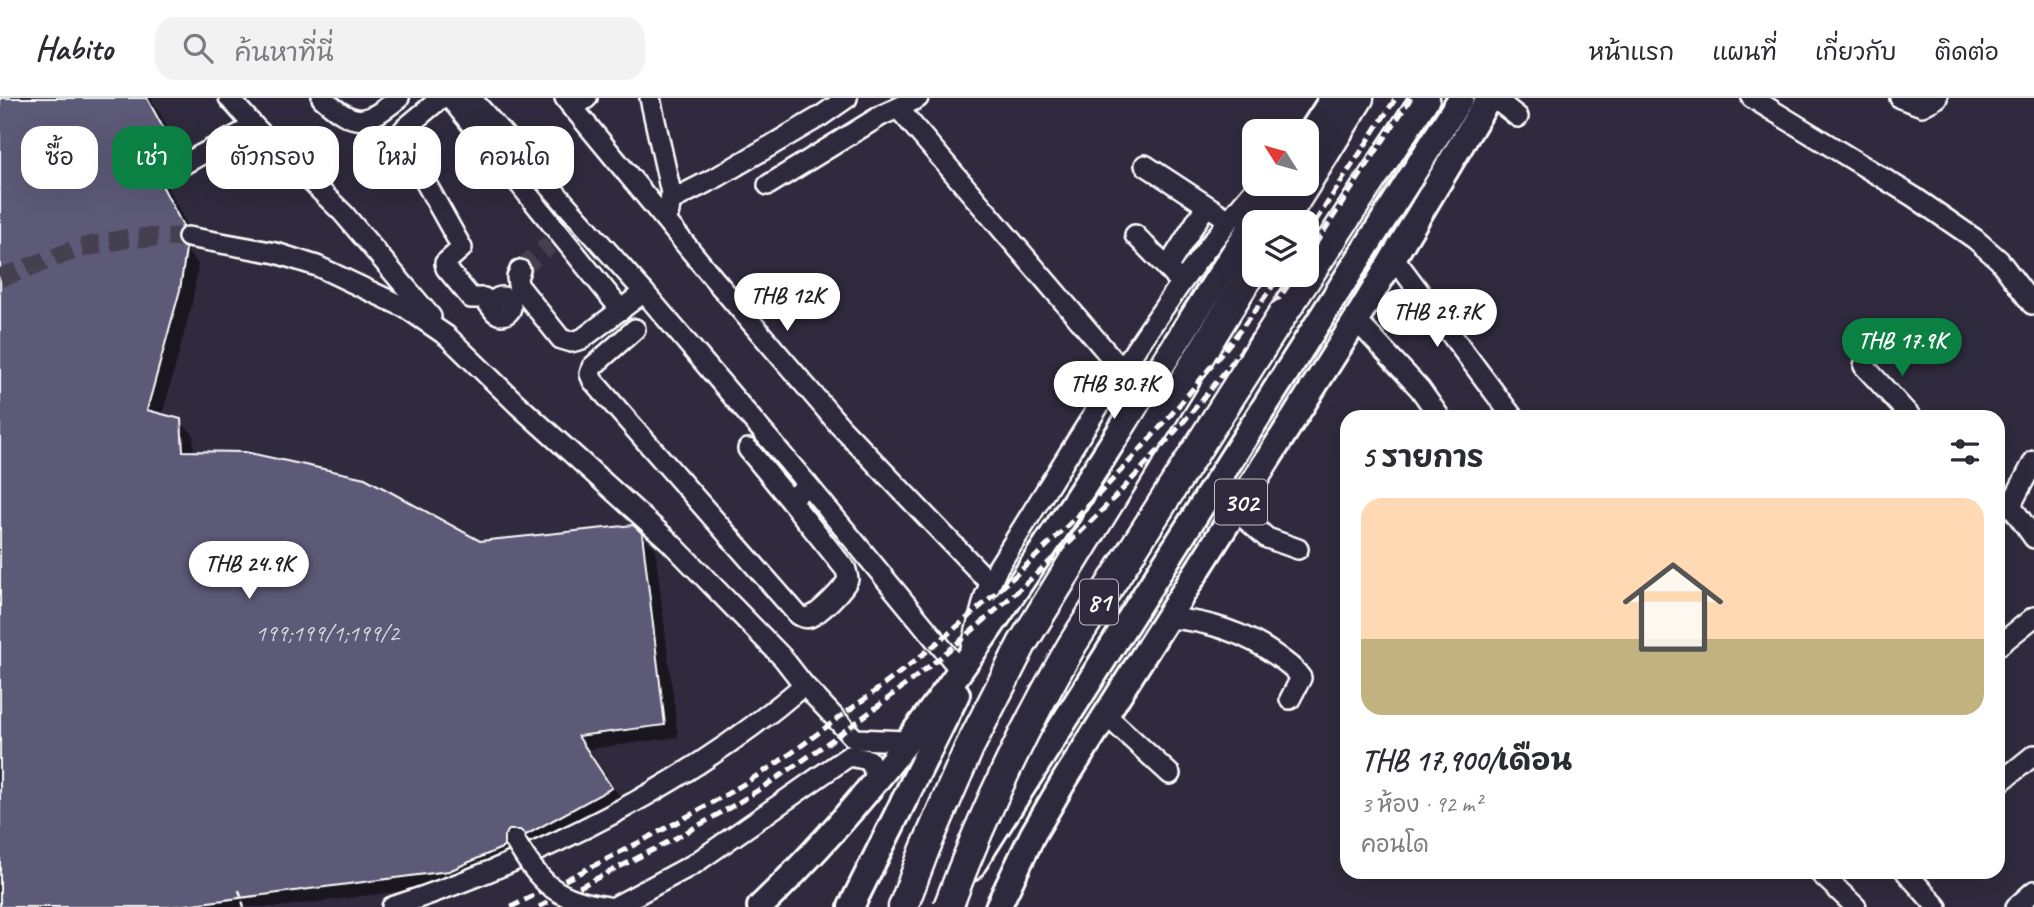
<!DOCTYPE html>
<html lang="th">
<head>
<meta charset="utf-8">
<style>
	:root { --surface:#fff; --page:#f2f2f3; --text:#2b2b33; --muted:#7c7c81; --line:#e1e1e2; --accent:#0b8043 }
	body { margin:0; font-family:Caveat,"Playpen Sans Thai",sans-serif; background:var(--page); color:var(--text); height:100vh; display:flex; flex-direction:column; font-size:26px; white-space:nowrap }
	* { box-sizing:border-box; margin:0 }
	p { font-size:23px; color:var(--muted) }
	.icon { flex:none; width:38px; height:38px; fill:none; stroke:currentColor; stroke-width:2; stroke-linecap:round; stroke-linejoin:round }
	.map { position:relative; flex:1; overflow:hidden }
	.panel { position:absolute; left:1340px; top:312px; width:665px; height:469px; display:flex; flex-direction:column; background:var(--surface); border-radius:21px; box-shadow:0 7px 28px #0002 }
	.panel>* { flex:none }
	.hud { position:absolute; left:21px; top:28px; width:665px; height:63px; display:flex; gap:14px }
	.needle { width:46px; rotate:307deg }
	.tools { position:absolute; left:1242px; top:21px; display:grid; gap:14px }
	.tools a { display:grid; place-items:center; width:77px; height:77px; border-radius:14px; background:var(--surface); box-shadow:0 7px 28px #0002; font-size:35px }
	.price { position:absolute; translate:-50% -60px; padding:0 16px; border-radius:24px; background:#fff; color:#222; font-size:23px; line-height:46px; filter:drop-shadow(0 2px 4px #0008) }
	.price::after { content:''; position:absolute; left:50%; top:42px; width:21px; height:16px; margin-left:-10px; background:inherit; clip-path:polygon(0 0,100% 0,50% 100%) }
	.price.active { background:var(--accent); color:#fff }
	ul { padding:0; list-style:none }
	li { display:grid; align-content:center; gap:14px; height:371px; padding:0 21px }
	li span { display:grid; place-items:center; height:217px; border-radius:21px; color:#555 }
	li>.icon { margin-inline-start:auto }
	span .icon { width:126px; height:126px; fill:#fffc; stroke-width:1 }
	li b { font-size:30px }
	h2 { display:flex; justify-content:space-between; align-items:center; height:84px; padding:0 21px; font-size:30px }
	.chip { padding:0 24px; border-radius:21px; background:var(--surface); box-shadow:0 7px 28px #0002; font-size:24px; line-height:63px }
	.chip.active { background:var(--accent); color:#fff }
	header { display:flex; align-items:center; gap:42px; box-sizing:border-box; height:98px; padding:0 35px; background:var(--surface); border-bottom:2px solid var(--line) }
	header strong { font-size:33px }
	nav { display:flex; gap:38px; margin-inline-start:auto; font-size:24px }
	.search { width:490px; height:63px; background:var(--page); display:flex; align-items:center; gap:18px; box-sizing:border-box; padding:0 24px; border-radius:21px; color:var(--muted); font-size:26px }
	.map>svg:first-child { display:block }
</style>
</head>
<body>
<header>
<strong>Habito</strong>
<div class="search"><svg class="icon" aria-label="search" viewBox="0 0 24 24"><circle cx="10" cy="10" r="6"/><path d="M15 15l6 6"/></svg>ค้นหาที่นี่</div>
<nav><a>หน้าแรก</a><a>แผนที่</a><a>เกี่ยวกับ</a><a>ติดต่อ</a></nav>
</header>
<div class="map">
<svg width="2034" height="809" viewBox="0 0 2034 809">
	<rect width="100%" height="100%" fill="#2f2a3d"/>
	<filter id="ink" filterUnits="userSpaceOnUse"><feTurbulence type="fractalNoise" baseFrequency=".0143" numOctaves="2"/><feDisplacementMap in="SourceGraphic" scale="14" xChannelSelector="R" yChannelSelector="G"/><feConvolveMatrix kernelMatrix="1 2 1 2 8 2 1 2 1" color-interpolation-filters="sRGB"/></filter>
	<g filter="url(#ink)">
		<!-- shadow -->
		<polygon fill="#0007" points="0,0 151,0 187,65 162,79 195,142 188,150 189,156 198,166 192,206 162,318 180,323 193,336 194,355 480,445 641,437 655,450 678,639 589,651 623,704 535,744 522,745 516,751 463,785 278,809 0,809"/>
		<!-- building -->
		<polygon fill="#5d5a78" stroke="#fff" stroke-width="2" points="0,0 147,0 175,52 151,66 183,128 176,136 177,144 186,151 180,192 147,312 181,321 183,353 245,354 365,380 480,443 633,427 642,435 665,627 578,638 612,690 526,737 520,732 509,732 504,738 504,749 449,773 170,809 0,809"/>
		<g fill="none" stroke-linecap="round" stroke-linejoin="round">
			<!-- minor-tunnel -->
			<g stroke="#443f50" stroke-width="19" stroke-dasharray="19 10" stroke-linecap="butt">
				<polyline points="520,172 550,146"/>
				<polyline points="0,180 80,150 129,140 188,139"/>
			</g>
			<!-- minor casing -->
			<g stroke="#fff" stroke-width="24">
				<g id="minor">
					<polyline points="229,0 254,28 343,115 431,219"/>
					<path d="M 322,0 C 356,30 365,27 399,0"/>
					<polyline points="441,0 404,31 402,42 462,150 445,165 446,170 471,200 484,200 495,214"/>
					<polyline points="450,0 621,212"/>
					<polyline points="471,0 644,194 808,387 961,573"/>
					<polyline points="565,0 714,181 840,328 990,485"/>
					<polyline points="650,0 671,95 669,114"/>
					<polyline points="1494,0 1518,19"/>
					<polyline points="1752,0 1914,99 1975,141 1999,162 2032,206"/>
					<polyline points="1900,0 1922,8 1937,0"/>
					<polyline points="572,10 587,0"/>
					<polyline points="898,10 918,0"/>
					<polyline points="1145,67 1229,122"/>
					<polyline points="171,73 254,28"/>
					<polyline points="768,87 882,17 898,10 1122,272"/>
					<polyline points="672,102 719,78 821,18 847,0"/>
					<polyline points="1135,137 1175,178"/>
					<polyline points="188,139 276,155 317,168 406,210 447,238 517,306 669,443 783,560 804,587 855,641 908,643"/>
					<polyline points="1394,160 1512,318"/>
					<polyline points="1167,170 1206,108"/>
					<polyline points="520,172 517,179 518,187 561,241 571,244 582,241 644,194"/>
					<circle cx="502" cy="208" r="9"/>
					<polyline points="1356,222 1420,291 1439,318"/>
					<path d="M 635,231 L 592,269 L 590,276 L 593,283 L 798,517 C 803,519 804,521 810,519 C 820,515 844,491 848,481 L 846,472 L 790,402 L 808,387"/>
					<polyline points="1864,268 1910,318"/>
					<polyline points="748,351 790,402"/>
					<polyline points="2034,363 2012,405 2014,412 2034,440"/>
					<polyline points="1236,413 1267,440 1298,451"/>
					<path d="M 1168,520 C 1208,523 1244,534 1277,558 C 1286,565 1295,570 1301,580 L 1290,601"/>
					<polyline points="1998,548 2034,519"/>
					<path d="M 971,551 L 985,498 L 998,469 C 1081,338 1158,203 1259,86"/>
					<polyline points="1107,618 1170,676"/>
					<polyline points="1998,686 2034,657"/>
					<polyline points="1819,774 1856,809"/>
					<polyline points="1906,774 1937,809"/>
					<path d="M 392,809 C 540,760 685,689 804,587"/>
					<polyline points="614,809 694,766 849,658 869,662 878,681"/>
					<polyline points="2016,809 2034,793"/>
				</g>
			</g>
			<!-- major casing -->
			<g stroke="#fff" stroke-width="30">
				<g id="major">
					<polyline points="1307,40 1333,0"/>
					<polyline points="971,770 1461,0"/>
					<path d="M 760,809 C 891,683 991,532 1089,381 C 1152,282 1215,184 1278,86"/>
					<polyline points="851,809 957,596"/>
					<polyline points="998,809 1033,736 1064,683 1356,222 1489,0"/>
				</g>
			</g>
			<!-- highway casing -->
			<g stroke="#fff" stroke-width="33">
				<g id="highway">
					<polyline points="1307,84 1359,0"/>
					<polyline points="1282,124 1306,86"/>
					<polyline points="1283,216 1425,0"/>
					<polyline points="903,809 925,751 969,650 1022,546 1255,168"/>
				</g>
			</g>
			<!-- path -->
			<polyline stroke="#fff" stroke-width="2.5" stroke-dasharray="7 5" stroke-linecap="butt" points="239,792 244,809"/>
			<!-- minor -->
			<use href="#minor" stroke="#2f2a3d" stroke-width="19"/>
			<!-- major -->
			<use href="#major" stroke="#2f2a3d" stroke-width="24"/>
			<!-- highway -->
			<use href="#highway" stroke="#2f2a3d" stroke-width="28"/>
			<!-- rail -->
			<g stroke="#fff" stroke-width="5" stroke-dasharray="10 5" stroke-linecap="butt">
				<polyline points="1307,136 1396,0"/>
				<polyline points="1307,159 1411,0"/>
				<path d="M 511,809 C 599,765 688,722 771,669 C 797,652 822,632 848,613 C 971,525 1082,422 1180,306 C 1215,264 1250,222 1280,177"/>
				<path d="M 539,809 C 621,768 704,729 780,678 C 977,545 1163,375 1295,177"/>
			</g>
			<!-- minor-bridge casing -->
			<g stroke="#fff" stroke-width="24" stroke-linecap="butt">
				<path id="minor-bridge" d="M 515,743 C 541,787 557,802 608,809"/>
			</g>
			<!-- highway-bridge casing -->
			<g stroke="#fff" stroke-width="33" stroke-linecap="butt">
				<path id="highway-bridge" d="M 948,809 C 982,718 1023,631 1072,547 L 1283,216"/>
			</g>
			<!-- minor-bridge -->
			<use href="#minor-bridge" stroke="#2f2a3d" stroke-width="19"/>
			<!-- highway-bridge -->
			<use href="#highway-bridge" stroke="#2f2a3d" stroke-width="28"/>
		</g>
	</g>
	<g text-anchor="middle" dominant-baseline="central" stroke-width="5" stroke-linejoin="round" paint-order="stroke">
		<!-- number labels -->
		<g font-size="24" fill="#d6d6dd">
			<text x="327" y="535">199;199/1;199/2</text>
		</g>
		<!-- shield labels -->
		<g fill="#2f2a3d" stroke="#c1bfc5" stroke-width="2">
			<rect x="1215" y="381.5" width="52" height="45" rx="5"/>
			<rect x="1080" y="481.5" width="38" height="45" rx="5"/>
		</g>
		<g font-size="26" font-weight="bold" fill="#fff">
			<text x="1241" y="404">302</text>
			<text x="1099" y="504">81</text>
		</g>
	</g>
</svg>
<div class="tools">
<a><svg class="needle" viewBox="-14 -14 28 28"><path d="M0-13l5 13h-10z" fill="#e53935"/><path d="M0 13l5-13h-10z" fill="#7c7c81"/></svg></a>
<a><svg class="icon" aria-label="layers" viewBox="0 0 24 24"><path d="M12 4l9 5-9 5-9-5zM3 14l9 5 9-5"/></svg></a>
</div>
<b class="price" style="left:787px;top:235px">THB 12K</b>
<b class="price" style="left:1437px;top:251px">THB 29.7K</b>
<b class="price active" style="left:1902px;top:280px">THB 17.9K</b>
<b class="price" style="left:1114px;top:323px">THB 30.7K</b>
<b class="price" style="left:249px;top:503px">THB 24.9K</b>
<div class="hud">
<a class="chip">ซื้อ</a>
<a class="chip active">เช่า</a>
<a class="chip">ตัวกรอง</a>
<a class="chip">ใหม่</a>
<a class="chip">คอนโด</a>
</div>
<section class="panel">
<h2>5 รายการ<svg class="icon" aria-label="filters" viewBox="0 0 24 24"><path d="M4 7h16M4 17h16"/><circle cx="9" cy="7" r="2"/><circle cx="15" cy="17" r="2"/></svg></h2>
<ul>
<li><span style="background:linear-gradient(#ffd9b3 65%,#c2b280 0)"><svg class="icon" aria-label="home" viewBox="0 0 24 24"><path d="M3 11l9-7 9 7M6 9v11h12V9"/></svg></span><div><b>THB 17,900/เดือน</b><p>3 ห้อง · 92 m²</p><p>คอนโด</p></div></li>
</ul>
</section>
</div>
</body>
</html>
